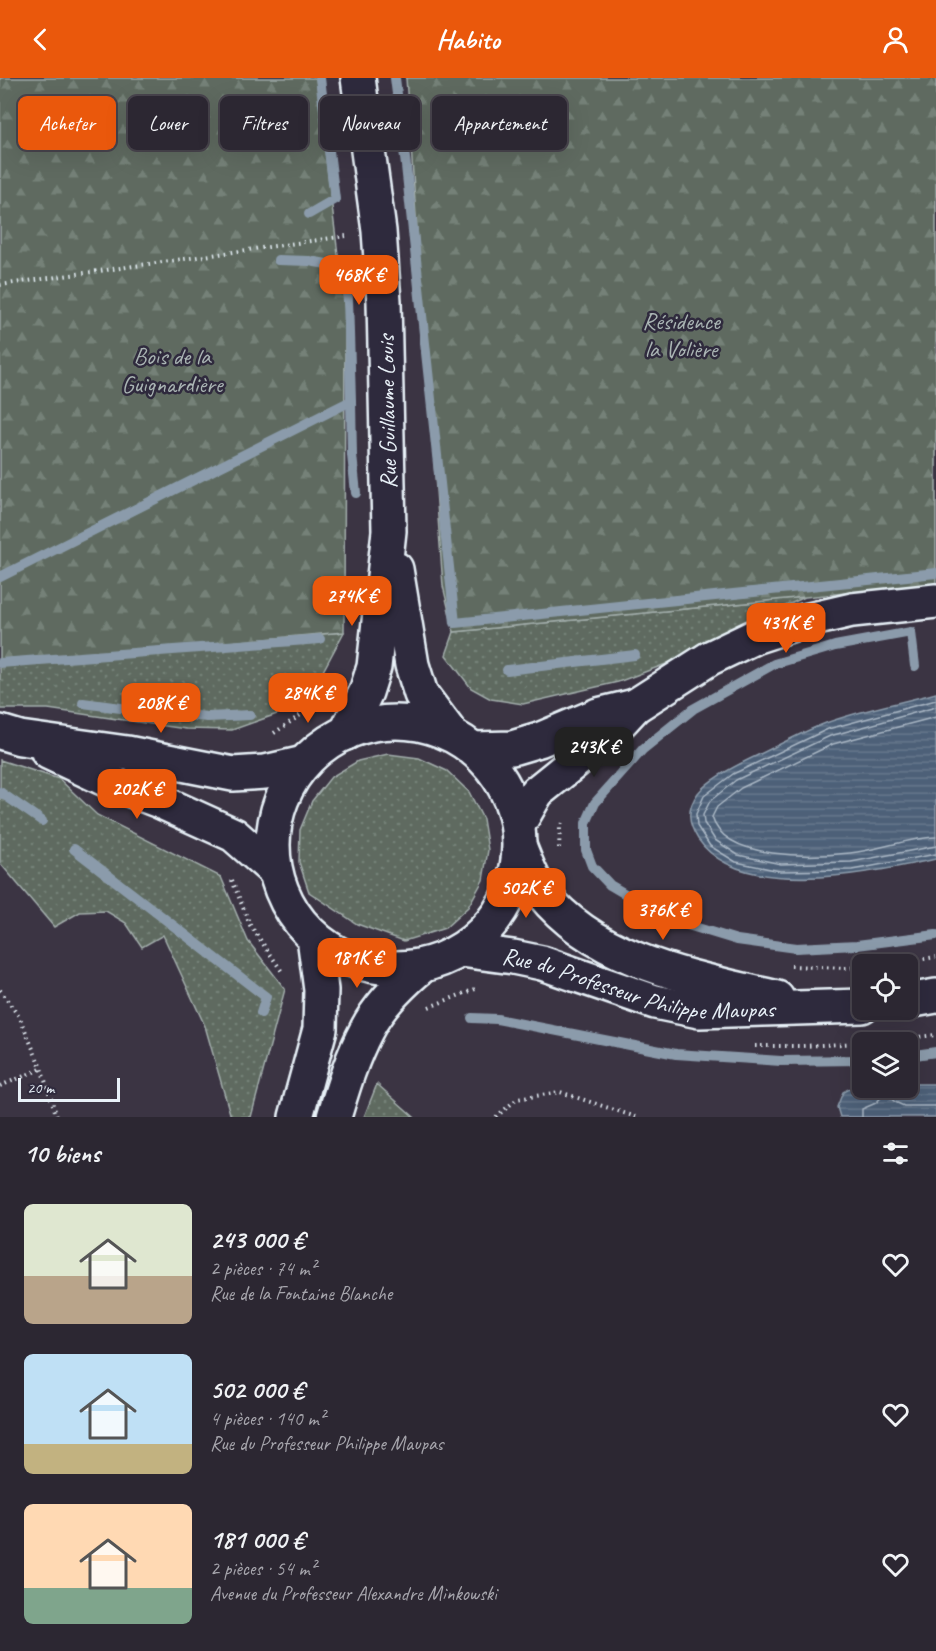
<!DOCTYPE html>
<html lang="fr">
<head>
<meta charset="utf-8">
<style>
	:root { --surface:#2c2732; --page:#342f3a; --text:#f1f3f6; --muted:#a6a5ac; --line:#48444d; --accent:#ea580c }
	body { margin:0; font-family:Caveat,sans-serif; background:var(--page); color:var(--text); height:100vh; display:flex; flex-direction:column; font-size:22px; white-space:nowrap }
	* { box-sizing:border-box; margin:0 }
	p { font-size:20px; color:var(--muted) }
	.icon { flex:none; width:33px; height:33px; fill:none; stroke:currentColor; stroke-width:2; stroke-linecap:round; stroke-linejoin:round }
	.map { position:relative; height:1039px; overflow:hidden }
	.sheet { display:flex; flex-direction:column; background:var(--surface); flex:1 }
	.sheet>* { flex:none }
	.banner { position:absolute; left:18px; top:18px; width:600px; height:54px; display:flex; gap:12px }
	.fabs { position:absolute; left:852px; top:876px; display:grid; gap:12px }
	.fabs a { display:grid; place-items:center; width:66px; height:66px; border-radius:9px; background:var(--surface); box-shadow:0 6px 24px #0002,0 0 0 2px var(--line); font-size:30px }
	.scale { position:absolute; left:18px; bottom:15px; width:102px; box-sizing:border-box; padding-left:6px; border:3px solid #e8f1f8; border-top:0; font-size:16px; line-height:21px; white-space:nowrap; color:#e8f1f8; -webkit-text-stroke:4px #2f2a3d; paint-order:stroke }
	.price { position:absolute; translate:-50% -51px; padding:0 14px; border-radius:12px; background:var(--accent); color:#fff; font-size:20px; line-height:39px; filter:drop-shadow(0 2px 3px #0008) }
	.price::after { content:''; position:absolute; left:50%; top:36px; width:18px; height:14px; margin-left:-9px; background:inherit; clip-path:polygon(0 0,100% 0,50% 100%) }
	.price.active { background:#222; color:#fff }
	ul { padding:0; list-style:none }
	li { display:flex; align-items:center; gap:18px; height:150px; padding:0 24px }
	li span { display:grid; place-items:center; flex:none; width:168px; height:120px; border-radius:9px; color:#555 }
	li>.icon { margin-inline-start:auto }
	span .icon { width:72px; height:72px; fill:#fffc; stroke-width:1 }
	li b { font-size:26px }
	h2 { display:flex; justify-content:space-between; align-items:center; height:72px; padding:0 24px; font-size:26px }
	.tag { padding:0 21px; border-radius:9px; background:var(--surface); box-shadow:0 6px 24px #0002,0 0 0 2px var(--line); font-size:21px; line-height:54px }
	.tag.active { background:var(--accent); color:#fff }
	header { display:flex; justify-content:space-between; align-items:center; height:78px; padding:0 24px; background:var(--accent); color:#fff; font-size:27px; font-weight:700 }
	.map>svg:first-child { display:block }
</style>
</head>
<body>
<header><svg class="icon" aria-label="back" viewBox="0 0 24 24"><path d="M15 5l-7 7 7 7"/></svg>Habito<svg class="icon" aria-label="person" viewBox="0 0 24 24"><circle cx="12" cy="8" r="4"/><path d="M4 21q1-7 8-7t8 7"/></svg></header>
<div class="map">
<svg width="936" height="1039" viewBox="0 0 936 1039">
	<defs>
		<pattern id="grass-dots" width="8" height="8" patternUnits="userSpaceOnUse" patternTransform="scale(1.5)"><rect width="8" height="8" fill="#5e6b60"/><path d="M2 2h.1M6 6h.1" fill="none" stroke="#758178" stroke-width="1.8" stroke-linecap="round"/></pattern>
		<pattern id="forest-firs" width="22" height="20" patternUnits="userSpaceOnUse" patternTransform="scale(1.5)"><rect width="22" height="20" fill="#5e6b60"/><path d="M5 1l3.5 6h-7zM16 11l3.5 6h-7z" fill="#758178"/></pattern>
		<pattern id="water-rules" width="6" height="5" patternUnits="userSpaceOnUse" patternTransform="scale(1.5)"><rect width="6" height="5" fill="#4d6178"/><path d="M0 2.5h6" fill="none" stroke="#67788c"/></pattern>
	</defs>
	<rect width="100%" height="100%" fill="#3b3443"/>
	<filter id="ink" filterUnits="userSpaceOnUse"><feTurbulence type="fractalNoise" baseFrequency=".0167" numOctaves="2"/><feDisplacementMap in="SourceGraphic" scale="12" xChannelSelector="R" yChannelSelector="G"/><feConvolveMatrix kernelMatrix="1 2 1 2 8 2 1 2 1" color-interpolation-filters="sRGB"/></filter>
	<g filter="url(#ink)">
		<!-- grass -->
		<g fill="url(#grass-dots)" stroke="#a3aeac" stroke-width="1.5">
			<polygon points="805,519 712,562 666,586 618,604 523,626 491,621 471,610 446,577 454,554"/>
			<polygon points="344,554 315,608 277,636 232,652 186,651 48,631 0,631 0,584"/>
			<polygon points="388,676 419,680 447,693 469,714 483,741 488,772 483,802 468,829 445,850 404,863 357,846 309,814 299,784 300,752 312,723 331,699 358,683"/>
			<polygon points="0,682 59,701 97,737 221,799 248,863 285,911 251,1039 231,1039 205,948 163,857 142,869 126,845 106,833 80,834 54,849 0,785"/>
			<polygon points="377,1006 414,1039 364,1039"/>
		</g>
		<!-- forest -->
		<g fill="url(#forest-firs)" stroke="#a3aeac" stroke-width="1.5">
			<polygon points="0,0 316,0 345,233 344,554 0,584"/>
			<polygon points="406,0 936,0 936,506 454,554 443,508"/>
		</g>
		<!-- water -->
		<g fill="url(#water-rules)" stroke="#8b9bab" stroke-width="1.5">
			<path d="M 936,615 L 936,781 C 873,794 741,824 698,761 C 688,745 686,732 698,715 C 710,700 739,686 756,678 C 779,667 802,654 826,645 C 861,632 900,625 936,615 Z"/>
			<polygon points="908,1006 936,1006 936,1039 840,1039 837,1029 843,1014 854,1008 908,1010"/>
		</g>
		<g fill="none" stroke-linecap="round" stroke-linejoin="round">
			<!-- shore -->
			<g stroke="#aab7c5" stroke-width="1.5">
				<polyline points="936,622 828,651 733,696 704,718 696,736 697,748 710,768 736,784 780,793 852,792 936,776"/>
				<polyline points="936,629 830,658 736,702 710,723 703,737 704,745 715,762 738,777 781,786 851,784 936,768"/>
				<path d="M 936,639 L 833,666 L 741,710 L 717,729 L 712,739 C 724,783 815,779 850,775 C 879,772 907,760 936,759"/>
				<polyline points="862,1039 862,1031 876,1025 885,1015 895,1024 904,1028 936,1028"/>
			</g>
			<!-- stream -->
			<g stroke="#8b9bab" stroke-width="10">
				<polyline points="395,0 406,88 455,545 936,495"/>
				<polyline points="309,136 335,121 320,0"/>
				<polyline points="351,323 352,377 356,415"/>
				<polyline points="0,499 351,323 348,220 345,189 309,183 278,182"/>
				<polyline points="0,585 320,561"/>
				<polyline points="915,588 911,554 835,568 774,586 693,631 643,671 595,725 586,745 586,772 592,788 610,807 668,841 737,862 796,870 857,867 936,857"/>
				<polyline points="507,592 635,577"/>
				<polyline points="83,625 151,634 208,639 250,637"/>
				<polyline points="0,714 42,743"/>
				<polyline points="74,771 266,919 261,935"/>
				<polyline points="472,940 497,941 676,976 781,983 862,982"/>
				<polyline points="908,978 936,974"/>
			</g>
			<!-- street casing -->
			<g stroke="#e8f1f8" stroke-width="38">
				<g id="street">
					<polyline points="474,671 512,670 539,662 598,637 635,628"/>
					<polyline points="518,747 537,714 608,657 635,628 710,580 754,559 800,544 852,532 936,523"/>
				</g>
			</g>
			<!-- secondary casing -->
			<g stroke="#e8f1f8" stroke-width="38">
				<g id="secondary">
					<polyline points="396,491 412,587 421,616 451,656"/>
					<circle cx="396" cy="767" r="123"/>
					<polyline points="0,654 20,660 127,675 233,696 265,694 304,685"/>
					<polyline points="346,655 366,614 374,589 389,453 384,223 379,153 358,0"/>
					<polyline points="48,674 118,707 157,722 234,757 275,793"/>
					<path d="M 520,770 C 526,785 532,802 542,815 C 598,885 695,900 777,920"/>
					<path id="s1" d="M 461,872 L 513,879 L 542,885 L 655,924 L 699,933 L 862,928"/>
					<polyline points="908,923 936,918"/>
					<polyline points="296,1039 320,951 321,912 314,859"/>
					<path d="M 334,1039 C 343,1009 352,979 367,951 C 379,927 402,905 422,888"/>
				</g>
			</g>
			<!-- path -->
			<g stroke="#e8f1f8" stroke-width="4" stroke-dasharray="1.5 4.5" stroke-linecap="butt">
				<polyline points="0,207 346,158"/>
				<polyline points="274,655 323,622"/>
				<polyline points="559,770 560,750 563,742"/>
				<polyline points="232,802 250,847 283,895"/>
				<polyline points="894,886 936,879"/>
				<polyline points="791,888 845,890 862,889"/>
				<polyline points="0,912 20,940 41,990 57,1039"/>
				<polyline points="429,929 478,910"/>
				<polyline points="872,964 936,957"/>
				<polyline points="755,968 802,968 862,965"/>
				<polyline points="0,1008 41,991"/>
				<polyline points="496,1039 517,1021 560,1014 636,1039"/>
			</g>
			<!-- street -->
			<use href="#street" stroke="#2f2a3d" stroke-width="33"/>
			<!-- secondary -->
			<use href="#secondary" stroke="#2f2a3d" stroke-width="33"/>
		</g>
	</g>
	<g text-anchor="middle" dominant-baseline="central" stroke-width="5" stroke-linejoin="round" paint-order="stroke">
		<!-- park labels -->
		<g font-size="24" fill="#aab5b4" stroke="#2f2a3d">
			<text x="681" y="243">Résidence<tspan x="681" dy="28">la Volière</tspan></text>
			<text x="172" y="278">Bois de la<tspan x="172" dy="28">Guignardière</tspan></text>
		</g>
		<!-- street labels -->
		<g font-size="24" fill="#e8f1f8" stroke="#2f2a3d">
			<text transform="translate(387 334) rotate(-91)">Rue Guillaume Louis</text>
			<text stroke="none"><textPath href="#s1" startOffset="182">Rue du Professeur Philippe Maupas</textPath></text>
		</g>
	</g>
</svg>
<div class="fabs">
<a><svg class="icon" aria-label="locate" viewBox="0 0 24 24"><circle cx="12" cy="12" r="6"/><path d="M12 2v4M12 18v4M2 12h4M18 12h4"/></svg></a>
<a><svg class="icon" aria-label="layers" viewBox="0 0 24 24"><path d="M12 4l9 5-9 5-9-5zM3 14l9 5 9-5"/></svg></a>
</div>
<div class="scale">20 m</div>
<b class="price" style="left:359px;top:228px">468K €</b>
<b class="price" style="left:352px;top:549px">274K €</b>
<b class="price" style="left:786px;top:576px">431K €</b>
<b class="price" style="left:308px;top:646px">284K €</b>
<b class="price" style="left:161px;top:656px">208K €</b>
<b class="price active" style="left:594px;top:700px">243K €</b>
<b class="price" style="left:137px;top:742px">202K €</b>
<b class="price" style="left:526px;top:841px">502K €</b>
<b class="price" style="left:663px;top:863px">376K €</b>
<b class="price" style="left:357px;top:911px">181K €</b>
<div class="banner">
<a class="tag active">Acheter</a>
<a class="tag">Louer</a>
<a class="tag">Filtres</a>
<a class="tag">Nouveau</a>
<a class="tag">Appartement</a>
</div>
</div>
<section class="sheet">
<h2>10 biens<svg class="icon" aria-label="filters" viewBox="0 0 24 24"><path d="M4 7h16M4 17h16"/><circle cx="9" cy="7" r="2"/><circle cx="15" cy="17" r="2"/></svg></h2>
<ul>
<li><span style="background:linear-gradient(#dfe7d0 60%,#b9a48a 0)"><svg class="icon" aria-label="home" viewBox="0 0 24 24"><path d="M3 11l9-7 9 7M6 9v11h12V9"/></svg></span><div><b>243 000 €</b><p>2 pièces · 74 m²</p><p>Rue de la Fontaine Blanche</p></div><svg class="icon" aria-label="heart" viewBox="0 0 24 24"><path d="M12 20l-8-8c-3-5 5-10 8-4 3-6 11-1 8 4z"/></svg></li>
<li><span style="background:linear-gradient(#bfe0f5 75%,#c2b280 0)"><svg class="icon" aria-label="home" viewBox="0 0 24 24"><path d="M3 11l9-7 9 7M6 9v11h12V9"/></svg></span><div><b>502 000 €</b><p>4 pièces · 140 m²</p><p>Rue du Professeur Philippe Maupas</p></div><svg class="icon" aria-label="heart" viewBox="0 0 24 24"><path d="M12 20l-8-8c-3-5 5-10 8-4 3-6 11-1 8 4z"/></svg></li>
<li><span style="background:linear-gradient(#ffd9b3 70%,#7fa58c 0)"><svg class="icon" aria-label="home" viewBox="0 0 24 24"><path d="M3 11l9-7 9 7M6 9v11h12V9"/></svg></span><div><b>181 000 €</b><p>2 pièces · 54 m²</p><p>Avenue du Professeur Alexandre Minkowski</p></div><svg class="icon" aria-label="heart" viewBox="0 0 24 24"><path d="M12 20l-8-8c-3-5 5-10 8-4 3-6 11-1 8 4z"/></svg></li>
</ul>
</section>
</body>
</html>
